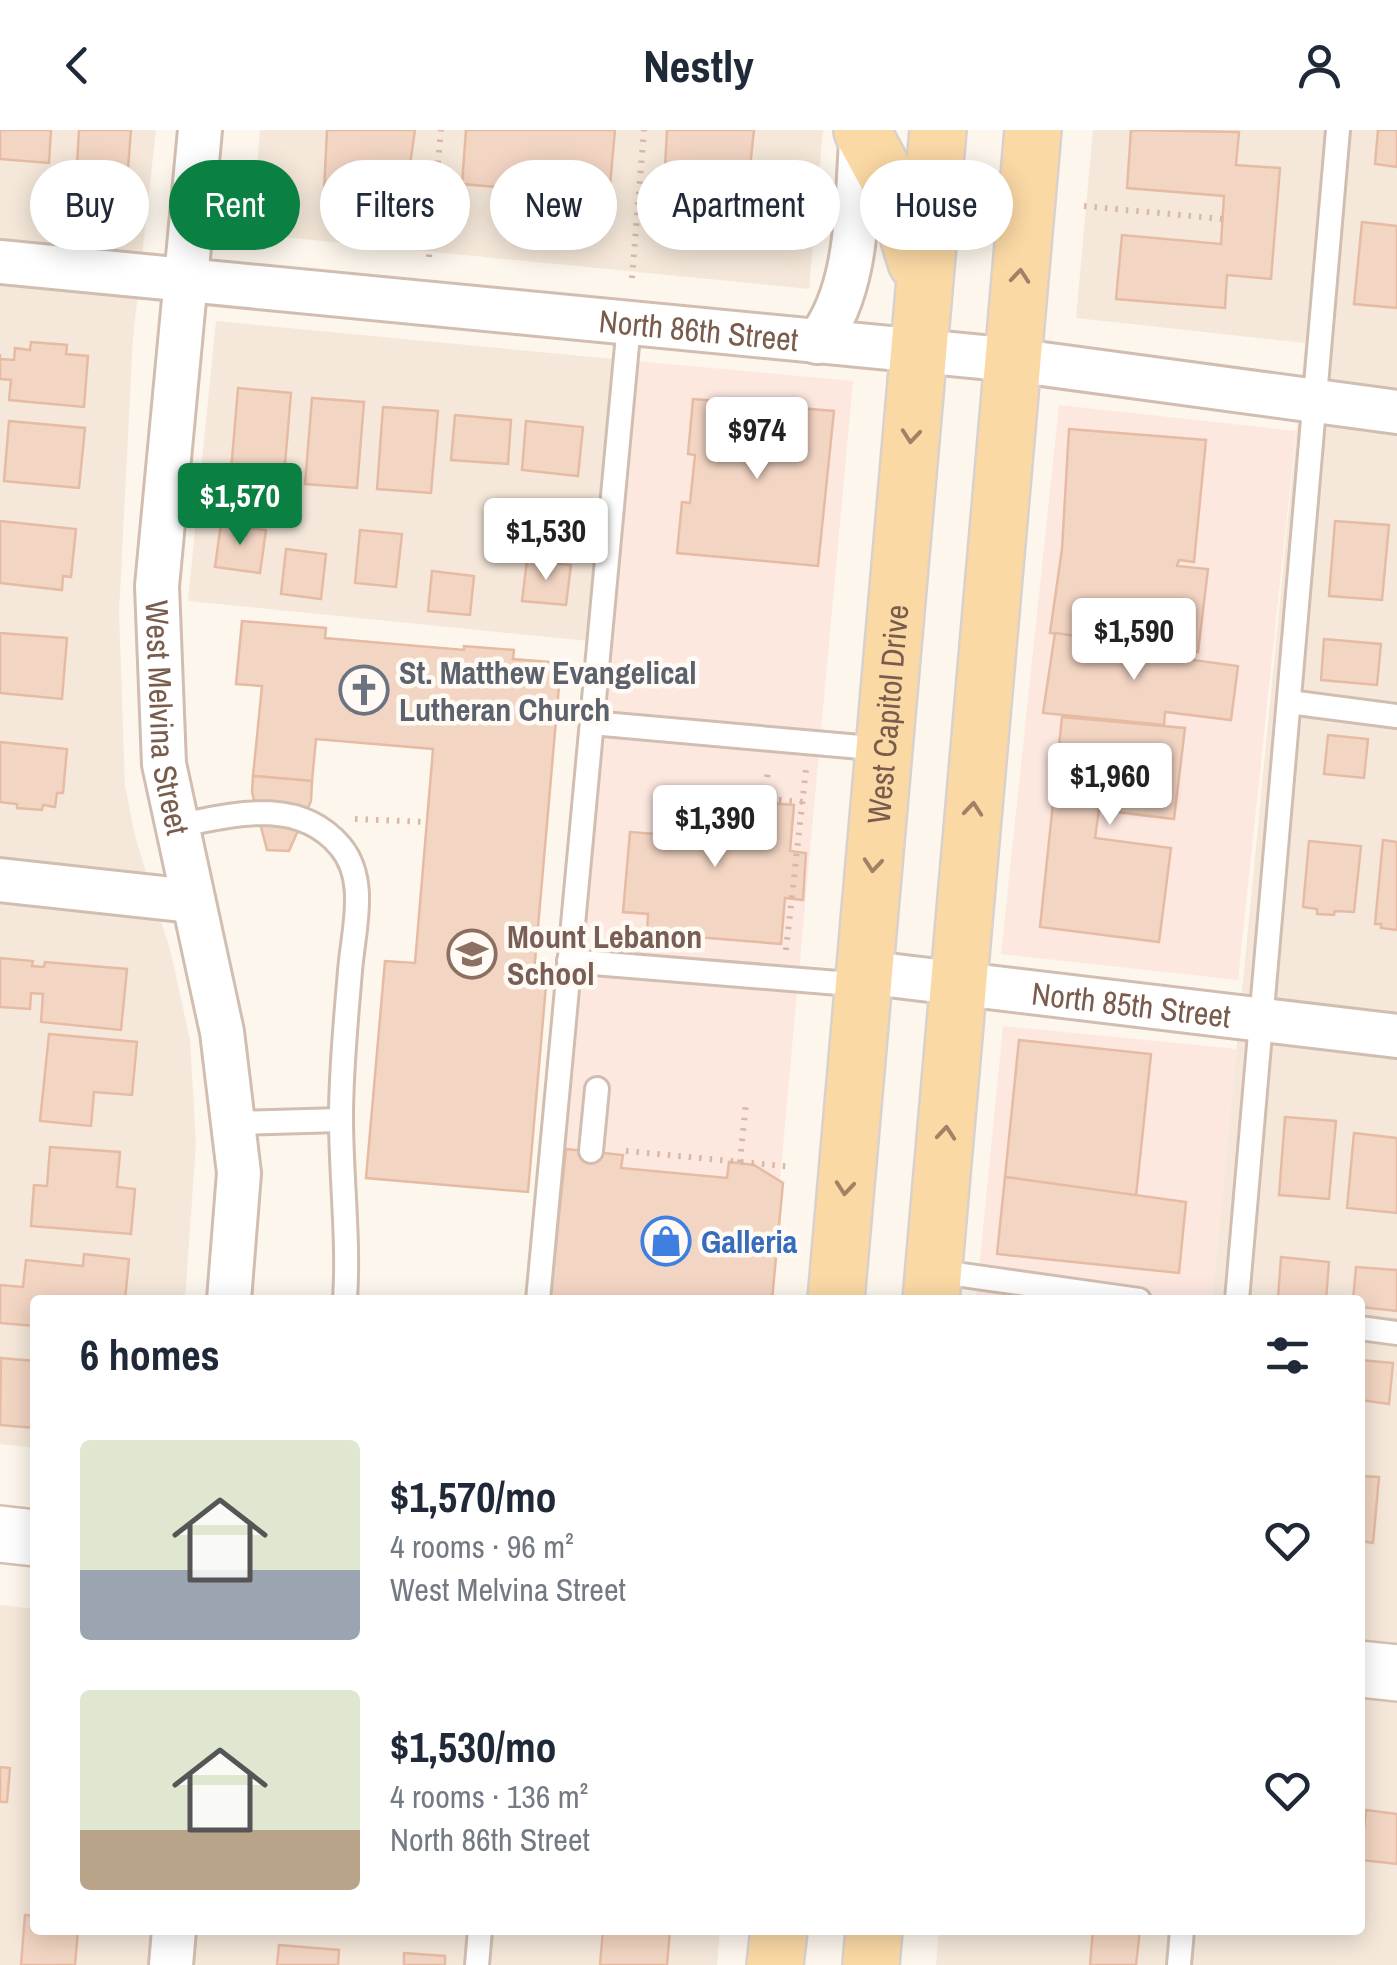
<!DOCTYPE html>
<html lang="en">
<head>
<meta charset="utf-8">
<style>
	:root { --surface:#fff; --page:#f6f6f7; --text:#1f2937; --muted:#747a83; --accent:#0b8043 }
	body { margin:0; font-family:"Archivo Narrow",sans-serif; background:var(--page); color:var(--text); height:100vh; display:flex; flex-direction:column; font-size:38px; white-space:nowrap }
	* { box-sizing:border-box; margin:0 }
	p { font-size:32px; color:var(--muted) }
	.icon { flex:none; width:55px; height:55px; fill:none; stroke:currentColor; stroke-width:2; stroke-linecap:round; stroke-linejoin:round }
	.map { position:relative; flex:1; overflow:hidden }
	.panel { position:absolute; left:30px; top:1165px; width:1335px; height:640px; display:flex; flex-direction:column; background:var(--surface); border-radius:10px; box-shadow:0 5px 25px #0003 }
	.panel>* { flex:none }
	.top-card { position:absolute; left:30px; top:30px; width:1338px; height:90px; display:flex; gap:20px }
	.price { position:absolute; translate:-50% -85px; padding:0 22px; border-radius:10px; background:#fff; color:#222; font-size:32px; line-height:65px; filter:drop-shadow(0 2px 5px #0008) }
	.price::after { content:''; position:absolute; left:50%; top:60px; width:30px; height:22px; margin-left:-15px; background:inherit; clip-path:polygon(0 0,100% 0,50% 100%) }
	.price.on { background:var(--accent); color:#fff }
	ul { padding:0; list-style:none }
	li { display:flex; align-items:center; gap:30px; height:250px; padding:0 50px }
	li span { display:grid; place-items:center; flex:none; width:280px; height:200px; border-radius:10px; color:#555 }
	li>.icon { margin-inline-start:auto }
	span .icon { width:120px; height:120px; fill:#fffc; stroke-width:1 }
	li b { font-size:42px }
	h2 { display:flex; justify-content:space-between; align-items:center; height:120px; padding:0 50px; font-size:42px }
	.tag { padding:0 35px; border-radius:45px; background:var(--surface); box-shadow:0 5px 25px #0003; font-size:35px; line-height:90px }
	.tag.on { background:var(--accent); color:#fff }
	header { display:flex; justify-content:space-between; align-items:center; height:130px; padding:0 50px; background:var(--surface); font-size:45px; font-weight:700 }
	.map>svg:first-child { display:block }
</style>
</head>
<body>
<header><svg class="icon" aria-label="back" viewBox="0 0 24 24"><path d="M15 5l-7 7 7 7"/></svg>Nestly<svg class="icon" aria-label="person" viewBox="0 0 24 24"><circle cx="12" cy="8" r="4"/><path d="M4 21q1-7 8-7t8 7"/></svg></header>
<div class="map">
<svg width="1397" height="1835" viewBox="0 0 1397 1835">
	<rect width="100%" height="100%" fill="#fdf6ec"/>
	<!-- residential -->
	<g fill="#f5e8da">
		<polygon points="0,0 156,0 133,208 119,482 125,656 135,706 171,823 190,910 196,1013 185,1170 35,1170 35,1318 0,1314"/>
		<polygon points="260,0 823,0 809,159 251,104"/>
		<polygon points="1093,0 1397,0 1397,1835 936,1835 939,1800 1360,1800 1360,1170 1212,1170 1305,213 1076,188"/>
		<polygon points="216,191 614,229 588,511 188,471"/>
		<polygon points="0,1475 35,1479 35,1800 720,1800 717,1835 0,1835"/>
	</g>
	<!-- commercial -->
	<g fill="#fde8e0">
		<polygon points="614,229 853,251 769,1170 528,1170"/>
		<polygon points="1059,275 1296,301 1238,850 1001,824"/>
		<polygon points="1003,896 1237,919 1212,1170 976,1170"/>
	</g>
	<!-- building -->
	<g fill="#f3d5c3" stroke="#e6bba3" stroke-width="2.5">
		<polygon points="0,0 51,0 49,33 0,29"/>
		<polygon points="79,0 131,0 128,39 77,35"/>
		<polygon points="327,0 415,0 405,69 324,62"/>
		<polygon points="466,0 615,0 609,66 575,64 574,67 496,60 496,57 462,54"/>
		<polygon points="667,0 754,0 743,103 662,96"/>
		<polygon points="1131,0 1239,2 1236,35 1280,38 1271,149 1227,145 1225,178 1116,169 1122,105 1221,114 1224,66 1127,58"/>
		<polygon points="1378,0 1397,0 1397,37 1375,34"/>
		<polygon points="1362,92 1397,96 1397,178 1354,174"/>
		<polygon points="31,212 67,215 66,224 88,226 84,277 9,270 11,250 0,249 0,224 0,229 14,230 15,218 30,220"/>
		<polygon points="238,258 291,263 284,346 231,341"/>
		<polygon points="312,268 364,272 357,358 305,354"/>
		<polygon points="693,269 834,281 818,436 677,423 682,372 690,373 695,325 688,324"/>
		<polygon points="383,277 438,281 431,363 377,359"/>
		<polygon points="455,285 511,290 508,334 451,330"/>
		<polygon points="9,291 85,298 79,358 4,351"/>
		<polygon points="526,291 583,297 578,346 522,340"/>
		<polygon points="1069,299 1206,310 1194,432 1179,430 1177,436 1208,439 1198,522 1050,503 1062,419"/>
		<polygon points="0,391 76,399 71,447 63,446 62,460 0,453"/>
		<polygon points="1335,391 1389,395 1382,470 1329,466"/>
		<polygon points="221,394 266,400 260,443 215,437"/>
		<polygon points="360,400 402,404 396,457 355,453"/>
		<polygon points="286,419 326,424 321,469 281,464"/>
		<polygon points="527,430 571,435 566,475 522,471"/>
		<polygon points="432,441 474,446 470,485 428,481"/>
		<polygon points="242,491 326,498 325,508 464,520 464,516 514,520 513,529 561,533 534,843 547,844 528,1062 366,1048 385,831 415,833 433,619 316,609 312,651 253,646 262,556 236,554"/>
		<polygon points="0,503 67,508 62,569 0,563"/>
		<polygon points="1055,503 1171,519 1170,527 1238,536 1231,590 1165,582 1164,595 1043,583"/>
		<polygon points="1324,509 1381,514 1377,555 1321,550"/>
		<polygon points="1062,587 1185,598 1174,689 1099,680 1095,708 1171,718 1159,812 1040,797"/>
		<polygon points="1328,605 1368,609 1364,648 1324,644"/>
		<polygon points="0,612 67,619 63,663 57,663 55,677 43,675 42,680 17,678 17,674 0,672"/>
		<polygon points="253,646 312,651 311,671 289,721 267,720 252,662"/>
		<polygon points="659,664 794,675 790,721 806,723 803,770 785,768 781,814 647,803 648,784 623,782 630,702 656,704"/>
		<polygon points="1383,710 1397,712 1397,800 1381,798 1381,794 1375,794"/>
		<polygon points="1309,711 1361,716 1354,782 1335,781 1334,785 1317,784 1317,779 1303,777"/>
		<polygon points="0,828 33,831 32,836 44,837 45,832 127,839 121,900 41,892 43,864 31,863 30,879 0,877"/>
		<polygon points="49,904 137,912 132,965 94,962 91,996 40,991"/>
		<polygon points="1019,910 1151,924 1136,1066 1005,1047"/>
		<polygon points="1285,987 1336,991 1329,1069 1279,1065"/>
		<polygon points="1354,1003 1397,1008 1397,1083 1347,1078"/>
		<polygon points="50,1017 120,1022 117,1057 135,1059 131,1104 31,1096 34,1055 47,1056"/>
		<polygon points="566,1019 623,1025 621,1038 727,1048 729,1032 754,1035 783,1053 772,1170 550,1170"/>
		<polygon points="1005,1047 1186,1072 1179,1143 997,1124"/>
		<polygon points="84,1124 129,1129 125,1170 35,1170 35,1196 0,1193 0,1155 23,1157 26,1130 83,1136"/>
		<polygon points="1281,1127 1329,1132 1326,1170 1278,1168"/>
		<polygon points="1356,1137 1397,1140 1397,1181 1360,1177 1360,1170 1353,1170"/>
		<polygon points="1,1228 35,1231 35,1298 0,1295"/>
		<polygon points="1360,1230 1393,1233 1389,1274 1360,1270"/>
		<polygon points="1360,1346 1379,1347 1373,1413 1360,1411"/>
		<polygon points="0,1637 10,1638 7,1672 0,1672"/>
		<polygon points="1366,1680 1397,1684 1397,1734 1361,1730"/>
		<polygon points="25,1785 35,1786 35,1800 78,1800 75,1835 21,1835"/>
		<polygon points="603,1800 670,1800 667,1835 600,1835"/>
		<polygon points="1093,1800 1140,1800 1136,1835 1090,1835"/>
		<polygon points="279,1815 339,1820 338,1835 277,1835"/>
		<polygon points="404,1823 445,1826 445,1835 404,1835"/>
	</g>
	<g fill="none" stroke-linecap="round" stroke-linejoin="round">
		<!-- lane casing -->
		<g stroke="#d1beb0" stroke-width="28">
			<g id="lane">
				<polyline points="1289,572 1397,586"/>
				<polyline points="592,593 883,619"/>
				<path d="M 176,696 C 232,685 297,666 340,716 C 369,750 353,801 350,841 C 346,890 341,938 341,987 C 341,1048 349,1108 345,1170"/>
				<polyline points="569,831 863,855"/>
				<polyline points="233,993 341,990"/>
				<polyline points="591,1021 597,959"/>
				<polyline points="934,1141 1139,1170"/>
				<polyline points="538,1170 629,194"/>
				<polyline points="1237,1170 1338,0"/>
				<polyline points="1360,1198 1397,1203"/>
				<polyline points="477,1835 480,1800"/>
				<polyline points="1179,1835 1182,1800"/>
			</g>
		</g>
		<!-- street casing -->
		<g stroke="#d1beb0" stroke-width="48">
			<g id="street">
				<path id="s1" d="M 200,0 L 157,456 L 164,634 L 222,902 L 239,1043 L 229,1170"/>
				<path id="s2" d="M 0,132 L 1013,230 L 1397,282"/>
				<path d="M 817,212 C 861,158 856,67 862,0"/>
				<polyline points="0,750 191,771"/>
				<path id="s3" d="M 863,842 L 1397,906"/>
				<polyline points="171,1835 174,1800"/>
			</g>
		</g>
		<!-- secondary casing -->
		<g stroke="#d6c0b0" stroke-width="60">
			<g id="secondary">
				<polyline points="0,1404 35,1408"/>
				<polyline points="1360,1539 1397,1543"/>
			</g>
		</g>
		<!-- primary casing -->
		<g stroke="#dad1cd" stroke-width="60">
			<g id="primary">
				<polyline points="862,1 895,62 916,132"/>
				<path id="s4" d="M 836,1170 L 938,0"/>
				<polyline points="931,1170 1033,0"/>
				<polyline points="775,1835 779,1800"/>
				<polyline points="871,1835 874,1800"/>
			</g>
		</g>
		<!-- path -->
		<g stroke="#d9b8a5" stroke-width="6" stroke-dasharray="2.5 8" stroke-linecap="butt">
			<polyline points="1084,76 1223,89"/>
			<polyline points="429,127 441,0"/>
			<polyline points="632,148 644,0"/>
			<polyline points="664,659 804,672"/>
			<polyline points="765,668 768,640"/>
			<polyline points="355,689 427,692"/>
			<polyline points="786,820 806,639"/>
			<polyline points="626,1021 792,1037"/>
			<polyline points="740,1032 746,973"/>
		</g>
		<!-- lane -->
		<use href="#lane" stroke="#fff" stroke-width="22"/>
		<!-- street -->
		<use href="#street" stroke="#fff" stroke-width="42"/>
		<!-- secondary -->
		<use href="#secondary" stroke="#fff" stroke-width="55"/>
		<!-- primary -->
		<use href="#primary" stroke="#fbd9a5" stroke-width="55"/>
	</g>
	<!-- one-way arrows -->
	<defs><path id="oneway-chevron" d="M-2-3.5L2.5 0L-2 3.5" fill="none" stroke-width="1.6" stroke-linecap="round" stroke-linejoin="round" transform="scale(2.5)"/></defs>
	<g stroke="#a18267">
		<use href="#oneway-chevron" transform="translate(1020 146) rotate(-85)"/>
		<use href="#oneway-chevron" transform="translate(911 306) rotate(95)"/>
		<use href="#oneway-chevron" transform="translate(973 679) rotate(-85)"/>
		<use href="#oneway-chevron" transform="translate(873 735) rotate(95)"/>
		<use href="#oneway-chevron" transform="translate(946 1003) rotate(-85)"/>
		<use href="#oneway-chevron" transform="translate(845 1058) rotate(95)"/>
	</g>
	<!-- icons -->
	<defs>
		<g id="church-ring" transform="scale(2.5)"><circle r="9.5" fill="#fffaf3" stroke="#6b7280" stroke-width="1.5"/><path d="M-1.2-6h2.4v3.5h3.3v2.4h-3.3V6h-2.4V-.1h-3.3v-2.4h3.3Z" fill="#6b7280"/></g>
		<g id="school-ring" transform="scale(2.5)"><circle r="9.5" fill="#fffaf3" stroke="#8d6e63" stroke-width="1.5"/><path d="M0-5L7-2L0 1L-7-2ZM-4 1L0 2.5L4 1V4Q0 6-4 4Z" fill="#8d6e63"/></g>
		<g id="shop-ring" transform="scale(2.5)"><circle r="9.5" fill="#fffaf3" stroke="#3f7fe0" stroke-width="1.5"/><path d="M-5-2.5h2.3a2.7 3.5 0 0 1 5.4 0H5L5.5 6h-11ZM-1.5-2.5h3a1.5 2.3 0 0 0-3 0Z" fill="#3f7fe0"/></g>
	</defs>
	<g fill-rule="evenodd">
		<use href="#church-ring" x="364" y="560"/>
		<use href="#school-ring" x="472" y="824"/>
		<use href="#shop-ring" x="666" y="1111"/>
	</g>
	<g text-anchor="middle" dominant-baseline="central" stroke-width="9" stroke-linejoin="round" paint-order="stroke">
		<!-- street labels -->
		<g font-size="32" fill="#7a5c4d" stroke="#fffaf3">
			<text stroke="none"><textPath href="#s2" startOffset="702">North 86th Street</textPath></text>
			<text stroke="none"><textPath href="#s4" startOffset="588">West Capitol Drive</textPath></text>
			<text stroke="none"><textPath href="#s1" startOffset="590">West Melvina Street</textPath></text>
			<text stroke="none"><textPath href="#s3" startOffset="270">North 85th Street</textPath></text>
		</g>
		<!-- worship labels -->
		<g font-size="32" font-weight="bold" fill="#5b616d" stroke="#fffaf3" text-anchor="start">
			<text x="399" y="542">St. Matthew Evangelical<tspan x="399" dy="37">Lutheran Church</tspan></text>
		</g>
		<!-- education labels -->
		<g font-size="32" font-weight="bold" fill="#785e54" stroke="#fffaf3" text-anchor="start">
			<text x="507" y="806">Mount Lebanon<tspan x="507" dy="37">School</tspan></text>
		</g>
		<!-- shop labels -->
		<g font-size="32" font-weight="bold" fill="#366cbe" stroke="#fffaf3" text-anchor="start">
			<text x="701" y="1111">Galleria</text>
		</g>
	</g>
</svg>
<b class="price" style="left:757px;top:352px">$974</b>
<b class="price on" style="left:240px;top:418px">$1,570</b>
<b class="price" style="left:546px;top:453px">$1,530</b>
<b class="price" style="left:1134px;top:553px">$1,590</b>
<b class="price" style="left:1110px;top:698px">$1,960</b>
<b class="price" style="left:715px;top:740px">$1,390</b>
<div class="top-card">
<a class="tag">Buy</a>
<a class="tag on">Rent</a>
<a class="tag">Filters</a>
<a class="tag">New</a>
<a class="tag">Apartment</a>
<a class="tag">House</a>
</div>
<section class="panel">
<h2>6 homes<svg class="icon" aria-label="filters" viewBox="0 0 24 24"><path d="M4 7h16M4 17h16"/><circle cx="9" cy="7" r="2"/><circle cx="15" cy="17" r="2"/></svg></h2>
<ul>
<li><span style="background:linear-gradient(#dfe7d0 65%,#9aa5b1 0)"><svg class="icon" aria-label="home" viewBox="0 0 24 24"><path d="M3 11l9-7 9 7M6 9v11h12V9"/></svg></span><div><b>$1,570/mo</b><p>4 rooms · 96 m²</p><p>West Melvina Street</p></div><svg class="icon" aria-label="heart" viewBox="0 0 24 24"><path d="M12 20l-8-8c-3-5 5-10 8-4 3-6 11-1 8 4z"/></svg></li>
<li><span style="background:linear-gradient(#dfe7d0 70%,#b9a48a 0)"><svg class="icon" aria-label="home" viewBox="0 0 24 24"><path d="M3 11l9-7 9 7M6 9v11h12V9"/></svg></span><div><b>$1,530/mo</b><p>4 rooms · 136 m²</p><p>North 86th Street</p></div><svg class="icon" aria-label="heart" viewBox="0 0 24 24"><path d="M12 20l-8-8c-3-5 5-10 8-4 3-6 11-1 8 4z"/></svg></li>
</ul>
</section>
</div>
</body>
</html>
